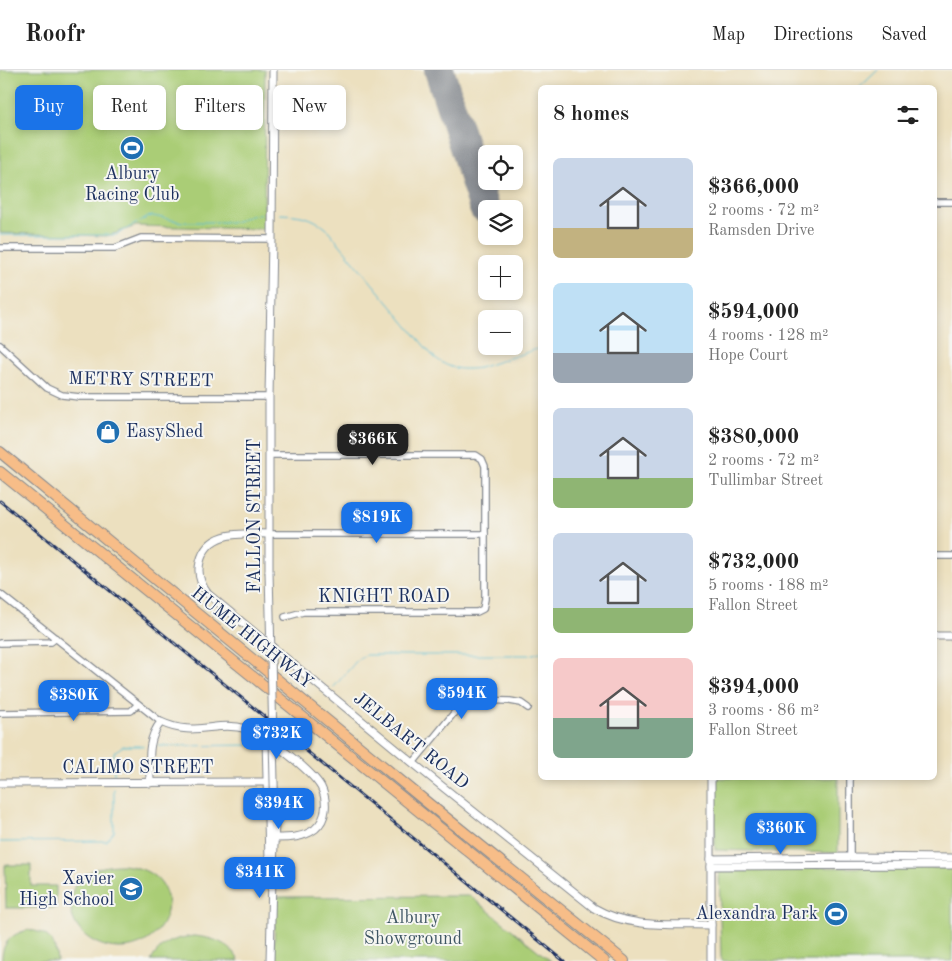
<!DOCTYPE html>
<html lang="en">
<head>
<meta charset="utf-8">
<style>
	:root { --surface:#fff; --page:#f2f2f2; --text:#222; --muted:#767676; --line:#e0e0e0; --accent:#1a73e8 }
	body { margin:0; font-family:"Old Standard TT",serif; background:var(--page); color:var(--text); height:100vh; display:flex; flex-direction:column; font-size:19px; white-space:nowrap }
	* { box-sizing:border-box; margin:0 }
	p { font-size:16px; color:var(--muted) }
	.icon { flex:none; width:28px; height:28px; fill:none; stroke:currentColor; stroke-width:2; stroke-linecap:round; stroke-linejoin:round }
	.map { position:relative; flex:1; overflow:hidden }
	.drawer { position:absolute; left:538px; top:15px; width:399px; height:695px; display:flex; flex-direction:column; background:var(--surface); border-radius:8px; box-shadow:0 2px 8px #0003 }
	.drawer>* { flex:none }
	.hud { position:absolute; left:15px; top:15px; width:448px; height:45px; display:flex; gap:10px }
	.buttons { position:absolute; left:478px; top:75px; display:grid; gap:10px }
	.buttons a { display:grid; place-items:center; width:45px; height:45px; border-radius:8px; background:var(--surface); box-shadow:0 2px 8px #0003; font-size:25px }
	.price { position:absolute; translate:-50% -42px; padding:0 11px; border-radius:10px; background:var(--accent); color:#fff; font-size:16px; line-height:32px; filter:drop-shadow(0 1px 2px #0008) }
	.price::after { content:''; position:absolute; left:50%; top:30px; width:15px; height:11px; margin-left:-8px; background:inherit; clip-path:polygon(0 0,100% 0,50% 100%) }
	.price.current { background:#222; color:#fff }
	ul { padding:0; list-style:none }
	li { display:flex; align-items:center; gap:15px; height:125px; padding:0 15px }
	li span { display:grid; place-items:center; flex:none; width:140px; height:100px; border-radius:8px; color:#555 }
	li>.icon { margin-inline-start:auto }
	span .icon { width:60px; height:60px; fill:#fffc; stroke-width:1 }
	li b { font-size:21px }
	h2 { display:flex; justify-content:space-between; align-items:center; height:60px; padding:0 15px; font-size:21px }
	.tag { padding:0 18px; border-radius:8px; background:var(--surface); box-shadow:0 2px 8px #0003; font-size:18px; line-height:45px }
	.tag.current { background:var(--accent); color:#fff }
	header { display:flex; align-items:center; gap:30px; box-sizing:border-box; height:70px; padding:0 25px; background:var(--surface); border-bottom:1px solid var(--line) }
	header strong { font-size:24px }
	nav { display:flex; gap:28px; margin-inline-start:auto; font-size:18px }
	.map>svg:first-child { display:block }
</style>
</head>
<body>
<header>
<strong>Roofr</strong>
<nav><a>Map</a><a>Directions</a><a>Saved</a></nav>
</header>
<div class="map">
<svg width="952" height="891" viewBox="0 0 952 891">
	<rect width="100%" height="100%" fill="#f6f6f2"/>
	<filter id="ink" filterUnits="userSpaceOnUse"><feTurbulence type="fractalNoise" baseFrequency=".02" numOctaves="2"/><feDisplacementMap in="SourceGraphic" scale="10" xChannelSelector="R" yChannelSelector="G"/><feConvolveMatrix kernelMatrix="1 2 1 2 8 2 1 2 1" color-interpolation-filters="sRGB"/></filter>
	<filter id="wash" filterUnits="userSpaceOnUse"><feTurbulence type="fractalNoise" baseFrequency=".0096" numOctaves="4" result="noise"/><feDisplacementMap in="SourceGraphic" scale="20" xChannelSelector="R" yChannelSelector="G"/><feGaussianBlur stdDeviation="1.12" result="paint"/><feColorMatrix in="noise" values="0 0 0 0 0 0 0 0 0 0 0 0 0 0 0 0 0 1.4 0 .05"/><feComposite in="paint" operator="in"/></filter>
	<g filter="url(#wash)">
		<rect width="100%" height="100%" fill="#ece0bf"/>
		<!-- green -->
		<g fill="#aacd76" stroke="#627e6a">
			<polygon points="0,0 265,0 264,159 136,156 107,166 0,163"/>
			<polygon points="715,708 838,708 838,783 715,780"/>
			<polygon points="5,795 31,795 31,816 56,816 56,838 6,838"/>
			<path d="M 122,795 C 193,801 173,880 118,878 C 92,877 68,858 71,830 C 72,822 74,814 80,809 C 91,798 107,795 122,795 Z"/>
			<polygon points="719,797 952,798 952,891 721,891"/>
			<polygon points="470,826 551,891 274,891 275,827"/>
			<path d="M 29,860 C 50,863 55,871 57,891 L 2,891 C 1,873 12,863 29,860 Z"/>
			<path d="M 194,866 C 214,868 230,873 239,891 L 151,891 C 160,873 175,868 194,866 Z"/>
		</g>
		<!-- water -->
		<path fill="#57bbd5" stroke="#39759a" d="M 226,28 C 236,30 246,37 249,47 L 216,53 L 214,52 C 208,43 220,35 226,28 Z"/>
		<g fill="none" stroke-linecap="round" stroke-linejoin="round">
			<!-- stream -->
			<g stroke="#57bbd5" stroke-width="1">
				<polyline points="859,18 878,0"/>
				<path d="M 280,144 C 301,145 311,146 327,159 L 431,284 C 446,298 458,301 479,298 L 540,278"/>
				<polyline points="0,165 116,165 148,147 153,146 182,152 235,152 250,145 261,144"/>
				<polyline points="333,618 359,588 366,585 530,585 540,582"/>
				<polyline points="287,661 297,652"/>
				<polyline points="280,671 284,665"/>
				<polyline points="158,676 262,675"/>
				<polyline points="114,706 114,682 123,676 143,676"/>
				<polyline points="0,772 107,771 114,762 114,719"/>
			</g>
			<!-- taxiway -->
			<polyline stroke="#84888e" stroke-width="12" points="443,0 443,8 453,43"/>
			<!-- runway -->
			<polyline stroke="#84888e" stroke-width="30" points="439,0 484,138"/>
		</g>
	</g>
	<g filter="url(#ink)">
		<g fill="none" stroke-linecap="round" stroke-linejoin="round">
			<!-- minor casing -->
			<g stroke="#84888e" stroke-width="8">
				<g id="minor">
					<polyline points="934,132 952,132"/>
					<polyline points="0,178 115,178 141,168 272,169"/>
					<polyline points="0,275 47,318 62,325 80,327 269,327"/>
					<polyline points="269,385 476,385 482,389 485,396 485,529 483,539 477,542 303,542 285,547"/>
					<polyline points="269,464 485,464"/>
					<polyline points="934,486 952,486"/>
					<polyline points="0,524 161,652"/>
					<polyline points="0,573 51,572 56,568"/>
					<polyline points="0,643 131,641 138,634"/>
					<polyline points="413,693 458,638 472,630 510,631 521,633 528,638"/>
					<polyline points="850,708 850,787"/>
				</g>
			</g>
			<!-- tertiary casing -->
			<g stroke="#84888e" stroke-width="9">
				<g id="tertiary">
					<path d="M 269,464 C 243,464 208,459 200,492 C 197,504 201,515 208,524 L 413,693 L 594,838 C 630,859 671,854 711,855"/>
					<polyline points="269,502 269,327 272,169 273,0"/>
					<polyline points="934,566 952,566"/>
					<polyline points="266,668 269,790 272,811"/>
					<polyline points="0,713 267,712"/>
					<path d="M 150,713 C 150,692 146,670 161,652 C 194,668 216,650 247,659 C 265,664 312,701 321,717 C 328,731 327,749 315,759 C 303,768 289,768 275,768"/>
					<polyline points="711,789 850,787 952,788"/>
					<polyline points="711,796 952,795"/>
					<polyline points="273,797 275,753"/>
					<polyline points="270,891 272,808"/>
					<polyline points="711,891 711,708"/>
				</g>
			</g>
			<!-- motorway casing -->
			<g stroke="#84888e" stroke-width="12">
				<g id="motorway">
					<polyline points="0,382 429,734 624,891"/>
					<polyline points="0,402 604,891"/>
				</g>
			</g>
			<!-- minor -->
			<use href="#minor" stroke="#fff" stroke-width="5.5"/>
			<!-- tertiary -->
			<use href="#tertiary" stroke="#fff" stroke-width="7"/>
			<!-- motorway -->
			<use href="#motorway" stroke="#f7bd88" stroke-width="10"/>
			<!-- rail casing -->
			<g stroke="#1b2f5e" stroke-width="3">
				<polyline id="rail" points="0,431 564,891"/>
			</g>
			<!-- rail -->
			<use href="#rail" stroke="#f6f6f2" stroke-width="1" stroke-dasharray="4" stroke-linecap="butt"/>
			<!-- tertiary-bridge casing -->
			<g stroke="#84888e" stroke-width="9" stroke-linecap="butt">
				<polyline id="tertiary-bridge" points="269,502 275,753"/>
			</g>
			<!-- tertiary-bridge -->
			<use href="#tertiary-bridge" stroke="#fff" stroke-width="7"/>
		</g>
	</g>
	<!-- icons -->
	<defs>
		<g id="stadium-disc" transform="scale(1.25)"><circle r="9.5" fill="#1f6fb2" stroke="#f6f6f2"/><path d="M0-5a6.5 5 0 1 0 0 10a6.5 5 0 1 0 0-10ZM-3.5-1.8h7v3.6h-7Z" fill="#fff"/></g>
		<g id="shop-disc" transform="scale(1.25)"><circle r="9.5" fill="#1f6fb2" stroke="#f6f6f2"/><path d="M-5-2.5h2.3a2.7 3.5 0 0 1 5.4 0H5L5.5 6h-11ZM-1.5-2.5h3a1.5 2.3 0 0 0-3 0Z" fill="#fff"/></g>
		<g id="school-disc" transform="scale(1.25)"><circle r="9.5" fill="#1f6fb2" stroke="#f6f6f2"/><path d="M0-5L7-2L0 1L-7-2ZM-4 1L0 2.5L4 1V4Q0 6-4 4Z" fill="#fff"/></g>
	</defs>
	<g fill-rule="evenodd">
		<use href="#stadium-disc" x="132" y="78"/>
		<use href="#shop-disc" x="108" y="362"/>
		<use href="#school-disc" x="131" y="819"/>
		<use href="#stadium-disc" x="836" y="844"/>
	</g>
	<g text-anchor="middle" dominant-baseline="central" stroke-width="4" stroke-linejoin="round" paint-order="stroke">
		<!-- poi labels -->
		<g font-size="18" fill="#1b2f5e" stroke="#f6f6f2" text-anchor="end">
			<text x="132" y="104" text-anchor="middle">Albury<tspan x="132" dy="21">Racing Club</tspan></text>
			<text x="126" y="362" text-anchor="start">EasyShed</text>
			<text x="114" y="809">Xavier<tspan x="114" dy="21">High School</tspan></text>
			<text x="818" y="844">Alexandra Park</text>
		</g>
		<!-- street labels -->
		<g font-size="18" fill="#1b2f5e" stroke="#f6f6f2">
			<text transform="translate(141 310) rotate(1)">METRY STREET</text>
			<text transform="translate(255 446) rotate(-90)">FALLON STREET</text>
			<text x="384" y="527">KNIGHT ROAD</text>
			<text transform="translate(252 568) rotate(39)">HUME HIGHWAY</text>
			<text transform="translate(411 671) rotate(39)">JELBART ROAD</text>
			<text x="138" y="698">CALIMO STREET</text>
		</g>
		<!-- park labels -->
		<g font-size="18" fill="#3f5664" stroke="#f6f6f2">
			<text x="413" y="848">Albury<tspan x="413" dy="21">Showground</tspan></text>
		</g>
	</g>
</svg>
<div class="buttons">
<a><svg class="icon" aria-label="locate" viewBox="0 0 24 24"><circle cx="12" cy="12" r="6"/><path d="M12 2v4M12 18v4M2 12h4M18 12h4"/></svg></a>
<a><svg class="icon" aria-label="layers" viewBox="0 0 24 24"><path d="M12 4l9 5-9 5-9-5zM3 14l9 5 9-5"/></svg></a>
<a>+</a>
<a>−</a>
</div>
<b class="price current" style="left:373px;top:396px">$366K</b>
<b class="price" style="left:377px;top:474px">$819K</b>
<b class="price" style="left:462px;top:650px">$594K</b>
<b class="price" style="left:74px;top:652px">$380K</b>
<b class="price" style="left:277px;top:690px">$732K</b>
<b class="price" style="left:279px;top:760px">$394K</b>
<b class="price" style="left:781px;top:785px">$360K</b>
<b class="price" style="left:260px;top:829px">$341K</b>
<div class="hud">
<a class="tag current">Buy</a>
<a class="tag">Rent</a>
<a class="tag">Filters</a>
<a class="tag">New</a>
</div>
<section class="drawer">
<h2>8 homes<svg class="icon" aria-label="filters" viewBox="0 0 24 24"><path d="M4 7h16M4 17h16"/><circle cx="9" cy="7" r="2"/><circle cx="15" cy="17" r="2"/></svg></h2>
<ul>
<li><span style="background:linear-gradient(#c9d6e8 70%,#c2b280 0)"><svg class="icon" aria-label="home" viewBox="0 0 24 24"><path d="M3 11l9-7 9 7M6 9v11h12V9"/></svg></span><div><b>$366,000</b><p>2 rooms · 72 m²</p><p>Ramsden Drive</p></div></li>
<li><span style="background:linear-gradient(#bfe0f5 70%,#9aa5b1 0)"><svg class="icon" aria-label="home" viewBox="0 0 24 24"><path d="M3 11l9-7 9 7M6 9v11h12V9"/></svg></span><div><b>$594,000</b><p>4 rooms · 128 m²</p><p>Hope Court</p></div></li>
<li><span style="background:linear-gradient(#c9d6e8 70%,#8fb573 0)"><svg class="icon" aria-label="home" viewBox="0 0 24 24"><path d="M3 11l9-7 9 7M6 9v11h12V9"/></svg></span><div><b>$380,000</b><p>2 rooms · 72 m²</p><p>Tullimbar Street</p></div></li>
<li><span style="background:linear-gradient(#c9d6e8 75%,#8fb573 0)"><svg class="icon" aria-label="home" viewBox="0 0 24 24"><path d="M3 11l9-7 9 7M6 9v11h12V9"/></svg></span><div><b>$732,000</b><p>5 rooms · 188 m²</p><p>Fallon Street</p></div></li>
<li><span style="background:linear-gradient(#f6c9c9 60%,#7fa58c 0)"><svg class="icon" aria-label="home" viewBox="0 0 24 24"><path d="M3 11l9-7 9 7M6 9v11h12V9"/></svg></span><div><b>$394,000</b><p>3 rooms · 86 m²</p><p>Fallon Street</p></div></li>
</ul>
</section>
</div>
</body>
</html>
